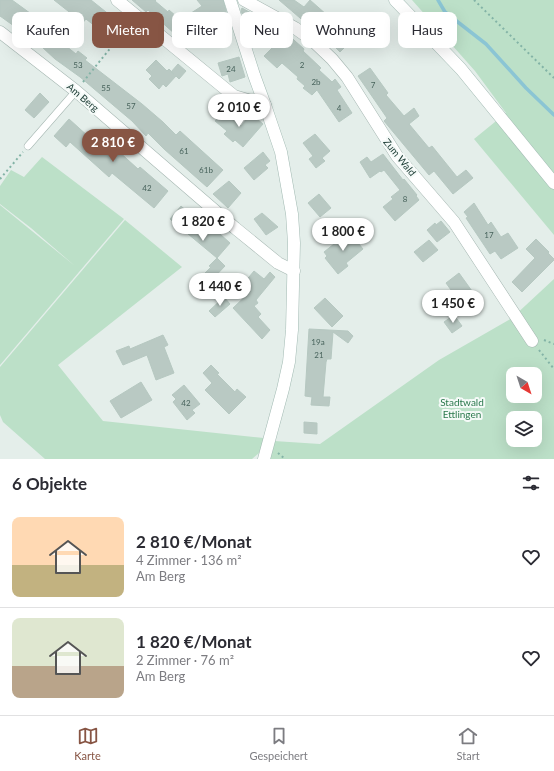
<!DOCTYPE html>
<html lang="de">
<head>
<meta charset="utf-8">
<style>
	:root { --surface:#fff; --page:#f7f7f7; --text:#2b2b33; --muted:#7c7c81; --line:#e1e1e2; --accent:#875544 }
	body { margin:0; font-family:Lato,sans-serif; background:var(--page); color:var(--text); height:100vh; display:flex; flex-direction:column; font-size:15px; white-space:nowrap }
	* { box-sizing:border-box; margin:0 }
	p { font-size:13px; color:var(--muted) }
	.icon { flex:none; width:22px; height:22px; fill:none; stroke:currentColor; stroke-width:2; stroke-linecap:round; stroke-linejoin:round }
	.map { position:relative; height:459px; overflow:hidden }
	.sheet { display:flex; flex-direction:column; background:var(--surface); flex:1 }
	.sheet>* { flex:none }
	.guide { position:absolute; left:12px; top:12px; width:530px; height:36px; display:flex; gap:8px }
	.needle { width:26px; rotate:141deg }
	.buttons { position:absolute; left:506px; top:367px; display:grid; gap:8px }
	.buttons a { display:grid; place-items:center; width:36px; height:36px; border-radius:8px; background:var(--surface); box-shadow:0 4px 16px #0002; font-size:20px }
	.price { position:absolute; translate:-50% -34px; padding:0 9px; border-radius:14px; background:#fff; color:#222; font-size:13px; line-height:26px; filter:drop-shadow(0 1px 2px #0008) }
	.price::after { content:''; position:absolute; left:50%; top:24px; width:12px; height:9px; margin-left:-6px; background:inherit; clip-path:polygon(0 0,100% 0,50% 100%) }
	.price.current { background:var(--accent); color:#fff }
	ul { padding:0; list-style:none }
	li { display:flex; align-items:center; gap:12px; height:100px; padding:0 12px }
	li+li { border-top:1px solid var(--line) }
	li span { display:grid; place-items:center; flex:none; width:112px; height:80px; border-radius:8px; color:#555 }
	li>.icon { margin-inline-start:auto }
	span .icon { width:48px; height:48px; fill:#fffc; stroke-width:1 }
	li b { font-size:17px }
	h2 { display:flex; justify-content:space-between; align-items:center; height:48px; padding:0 12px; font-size:17px }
	.chip { padding:0 14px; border-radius:8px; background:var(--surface); box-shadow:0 4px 16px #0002; font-size:14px; line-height:36px }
	.chip.current { background:var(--accent); color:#fff }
	.tab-bar { display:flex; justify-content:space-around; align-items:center; height:56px; border-top:1px solid var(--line); background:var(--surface); font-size:11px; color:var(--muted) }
	.tab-bar a { display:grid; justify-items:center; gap:2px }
	.tab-bar .current { color:var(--accent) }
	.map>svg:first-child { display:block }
</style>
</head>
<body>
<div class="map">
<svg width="554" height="459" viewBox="0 0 554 459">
	<rect width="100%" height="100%" fill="#e4eeea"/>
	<!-- green -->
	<g fill="#bce0c8" fill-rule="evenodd">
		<polygon points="412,0 554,0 554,235 474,139 506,113 475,71"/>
		<polygon points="42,157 124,219 0,365 0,205 75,266 31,228 0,204 0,186 11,170 24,177"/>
		<polygon points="125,220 182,267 58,365 103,421 264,438 259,453 252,459 45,459 3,422 0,415 0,367"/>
		<path d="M 554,279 L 554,459 L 270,459 L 274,441 L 320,444 L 439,360 L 512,318 ZM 513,374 L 535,374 L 535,396 L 513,396 ZM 513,418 L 535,418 L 535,440 L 513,440 Z"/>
	</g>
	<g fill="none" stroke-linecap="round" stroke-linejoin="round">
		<!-- stream -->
		<polyline stroke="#8bc5d4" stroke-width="3.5" points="438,0 445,12 486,44 526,88 554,115"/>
	</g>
	<!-- building -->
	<g fill="#b9c9c3" stroke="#b6c8c1">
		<polygon points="0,0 12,0 34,16 35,15 48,24 46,27 48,28 46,30 76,54 78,51 87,58 85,60 142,104 163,122 176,135 180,131 223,170 207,187 164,149 148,133 146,136 132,121 80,77 55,59 42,47 13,28 14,26 0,16"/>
		<polygon points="54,0 91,0 121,24 110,38 86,19 79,27 70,19 73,15"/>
		<polygon points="132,0 156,0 155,1 168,12 169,10 184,23 175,34 148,10 146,12"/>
		<polygon points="197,0 223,0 231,29 217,33 210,12 191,22 188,15 202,6"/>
		<polygon points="279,0 294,0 304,7 310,0 327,15 325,17 350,42 340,52 316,28 314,30"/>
		<polygon points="242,8 285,32 304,49 303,51 321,68 319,70 332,82 335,79 341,87 337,90 352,113 339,122 317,90 312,95 303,88 305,86 297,79 298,77 282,63 277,68 264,56 280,40 258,26 252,28 250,21 243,17 241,10"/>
		<polygon points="239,57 245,77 230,82 228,74 222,76 218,63"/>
		<polygon points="156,60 167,71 169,69 174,74 171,72 178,64 186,71 179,79 176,76 166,87 163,84 159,89 149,79 152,76 146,70"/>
		<polygon points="370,68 388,93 386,95 404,116 414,108 419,116 409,124 429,148 432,146 457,177 466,170 473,178 453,194 434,171 429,175 384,121 387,118 358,76"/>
		<polygon points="40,93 49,102 34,118 25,110"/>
		<polygon points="224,111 241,126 251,114 263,124 243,147 235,140 233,142 224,134 227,131 215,121"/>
		<polygon points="69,119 100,147 106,140 138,169 140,167 168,191 154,208 112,173 109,177 70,142 66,147 54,136"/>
		<polygon points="315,134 330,151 322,158 325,161 316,168 309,159 313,156 303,143"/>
		<polygon points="263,152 270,161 265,165 268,168 254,180 244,168"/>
		<polygon points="383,154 403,180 404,179 417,195 416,196 419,200 395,221 383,207 393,199 391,197 400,190 384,170 381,172 380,171 370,178 360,162 367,157 371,162"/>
		<polygon points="229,181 241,193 228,208 213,194"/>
		<polygon points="319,194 331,208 320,217 308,203"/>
		<polygon points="474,203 488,225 491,222 501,237 508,233 518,248 501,259 495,251 490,254 466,218 468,217 464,212"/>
		<polygon points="181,206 191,215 189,217 205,230 210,225 230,243 217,258 225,266 204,288 197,281 211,267 209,266 217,258 170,219"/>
		<polygon points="262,213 278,227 266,235 254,219"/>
		<polygon points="441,221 450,232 437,242 427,230 435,223 436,225"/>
		<polygon points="349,232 363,249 346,263 348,266 338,274 325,258 327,256 324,252"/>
		<polygon points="536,239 549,252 548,253 554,259 554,260 522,292 512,282 535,258 526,249"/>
		<polygon points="429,240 438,250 423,262 414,252"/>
		<polygon points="254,271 264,279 270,272 275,277 256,300 258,303 254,306 261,314 258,317 270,330 262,339 233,308 252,290 244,283"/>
		<polygon points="459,273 477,298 464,308 446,283"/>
		<polygon points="224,297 230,304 215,317 209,311"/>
		<polygon points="325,298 343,316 332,327 314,308"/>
		<polygon points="454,315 462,326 452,333 444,322"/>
		<polygon points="309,329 348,331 353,336 348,343 333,332 331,359 327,359 326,362 323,397 330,397 329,406 311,405 312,397 305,396"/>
		<polygon points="163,335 168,345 164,347 174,373 156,380 147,355 123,365 116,351 129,346 130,349"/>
		<polygon points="211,365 219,373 217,374 235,392 237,389 246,397 229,414 205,390 212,383 203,373"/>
		<polygon points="141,382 152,400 121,418 110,401"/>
		<polygon points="184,385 200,404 192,410 195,413 187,420 173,402 176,399 172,395"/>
		<polygon points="304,422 317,423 317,434 304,433"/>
	</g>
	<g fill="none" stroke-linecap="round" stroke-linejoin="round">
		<!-- lane casing -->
		<g stroke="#a6b7b2" stroke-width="8">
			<polyline id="lane" points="28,146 76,91"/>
		</g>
		<!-- street casing -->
		<g stroke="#a6b7b2" stroke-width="13">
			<g id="street">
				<polyline points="117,0 234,96 265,105"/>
				<polyline points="244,0 295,28 312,40 332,59 347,77 397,156 454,222 532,341"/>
				<polyline points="0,32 76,91 235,228 278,263 294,271"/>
			</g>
		</g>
		<!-- secondary casing -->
		<g stroke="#a2bab3" stroke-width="13">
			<g id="secondary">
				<polyline points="230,0 254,75 265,105 281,152 292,214 294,243 292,330 289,362 283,389 264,459"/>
				<polyline points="395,0 461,69 554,183"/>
			</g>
		</g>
		<!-- path -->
		<g stroke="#83b3a6" stroke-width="2" stroke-dasharray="2 3" stroke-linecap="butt">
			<polyline points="474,0 554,78"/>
			<polyline points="83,82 129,25"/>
			<polyline points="0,179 23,152"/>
			<polyline points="544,340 554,344"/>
			<polyline points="539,350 554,369"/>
			<polyline points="278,453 285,459"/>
		</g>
		<!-- lane -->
		<use href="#lane" stroke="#fff" stroke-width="7"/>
		<!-- street -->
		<use href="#street" stroke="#fff" stroke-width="12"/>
		<!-- secondary -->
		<use href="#secondary" stroke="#fff" stroke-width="12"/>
	</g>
	<g text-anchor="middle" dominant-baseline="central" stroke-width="4" stroke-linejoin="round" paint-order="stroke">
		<!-- number labels -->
		<g font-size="8" fill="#48635c">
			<text x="78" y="65">53</text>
			<text x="302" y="65">2</text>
			<text x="231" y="69">24</text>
			<text x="316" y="82">2b</text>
			<text x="373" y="85">7</text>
			<text x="106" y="88">55</text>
			<text x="131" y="106">57</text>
			<text x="339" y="108">4</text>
			<text x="184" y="151">61</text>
			<text x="206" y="170">61b</text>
			<text x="147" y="188">42</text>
			<text x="405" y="199">8</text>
			<text x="489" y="235">17</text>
			<text x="318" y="342">19a</text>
			<text x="319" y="355">21</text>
			<text x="186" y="403">42</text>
		</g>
		<!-- street labels -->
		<g font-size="10" fill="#22413a" stroke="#f5faf8">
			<text transform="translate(83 97) rotate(40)">Am Berg</text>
			<text transform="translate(400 157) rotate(51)">Zum Wald</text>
		</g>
		<!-- park labels -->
		<g font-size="10" fill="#2b794d" stroke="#f5faf8">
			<text x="462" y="402">Stadtwald<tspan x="462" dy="12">Ettlingen</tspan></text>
		</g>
	</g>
</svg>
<div class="buttons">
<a><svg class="needle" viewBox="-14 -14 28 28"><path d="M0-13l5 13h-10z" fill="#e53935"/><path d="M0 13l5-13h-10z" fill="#7c7c81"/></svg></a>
<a><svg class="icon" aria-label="layers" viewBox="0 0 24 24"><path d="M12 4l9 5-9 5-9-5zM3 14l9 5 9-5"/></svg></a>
</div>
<b class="price" style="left:239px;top:128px">2 010 €</b>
<b class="price current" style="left:113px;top:163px">2 810 €</b>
<b class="price" style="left:203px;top:242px">1 820 €</b>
<b class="price" style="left:343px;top:252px">1 800 €</b>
<b class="price" style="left:220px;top:307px">1 440 €</b>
<b class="price" style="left:453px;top:324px">1 450 €</b>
<div class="guide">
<a class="chip">Kaufen</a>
<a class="chip current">Mieten</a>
<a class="chip">Filter</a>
<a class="chip">Neu</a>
<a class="chip">Wohnung</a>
<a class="chip">Haus</a>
</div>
</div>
<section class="sheet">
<h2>6 Objekte<svg class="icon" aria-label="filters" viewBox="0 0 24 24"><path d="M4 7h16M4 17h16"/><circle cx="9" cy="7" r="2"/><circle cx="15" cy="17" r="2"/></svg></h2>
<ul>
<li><span style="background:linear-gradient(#ffd9b3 60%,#c2b280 0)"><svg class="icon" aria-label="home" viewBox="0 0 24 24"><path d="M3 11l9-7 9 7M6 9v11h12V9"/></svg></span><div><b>2 810 €/Monat</b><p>4 Zimmer · 136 m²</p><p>Am Berg</p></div><svg class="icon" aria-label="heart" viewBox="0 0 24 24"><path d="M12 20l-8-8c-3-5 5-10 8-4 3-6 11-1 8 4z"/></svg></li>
<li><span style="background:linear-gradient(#dfe7d0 60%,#b9a48a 0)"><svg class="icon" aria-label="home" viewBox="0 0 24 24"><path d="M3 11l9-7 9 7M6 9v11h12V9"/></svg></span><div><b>1 820 €/Monat</b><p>2 Zimmer · 76 m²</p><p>Am Berg</p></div><svg class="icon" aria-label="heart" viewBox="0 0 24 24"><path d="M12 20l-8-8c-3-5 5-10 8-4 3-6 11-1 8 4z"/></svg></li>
</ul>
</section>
<nav class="tab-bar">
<a class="current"><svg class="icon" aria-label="map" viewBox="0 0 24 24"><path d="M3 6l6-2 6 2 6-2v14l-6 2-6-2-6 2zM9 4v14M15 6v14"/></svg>Karte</a>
<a><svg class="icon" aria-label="saved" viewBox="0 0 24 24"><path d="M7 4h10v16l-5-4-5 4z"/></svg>Gespeichert</a>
<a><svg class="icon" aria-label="home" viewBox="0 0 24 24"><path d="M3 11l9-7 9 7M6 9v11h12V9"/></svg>Start</a>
</nav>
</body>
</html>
